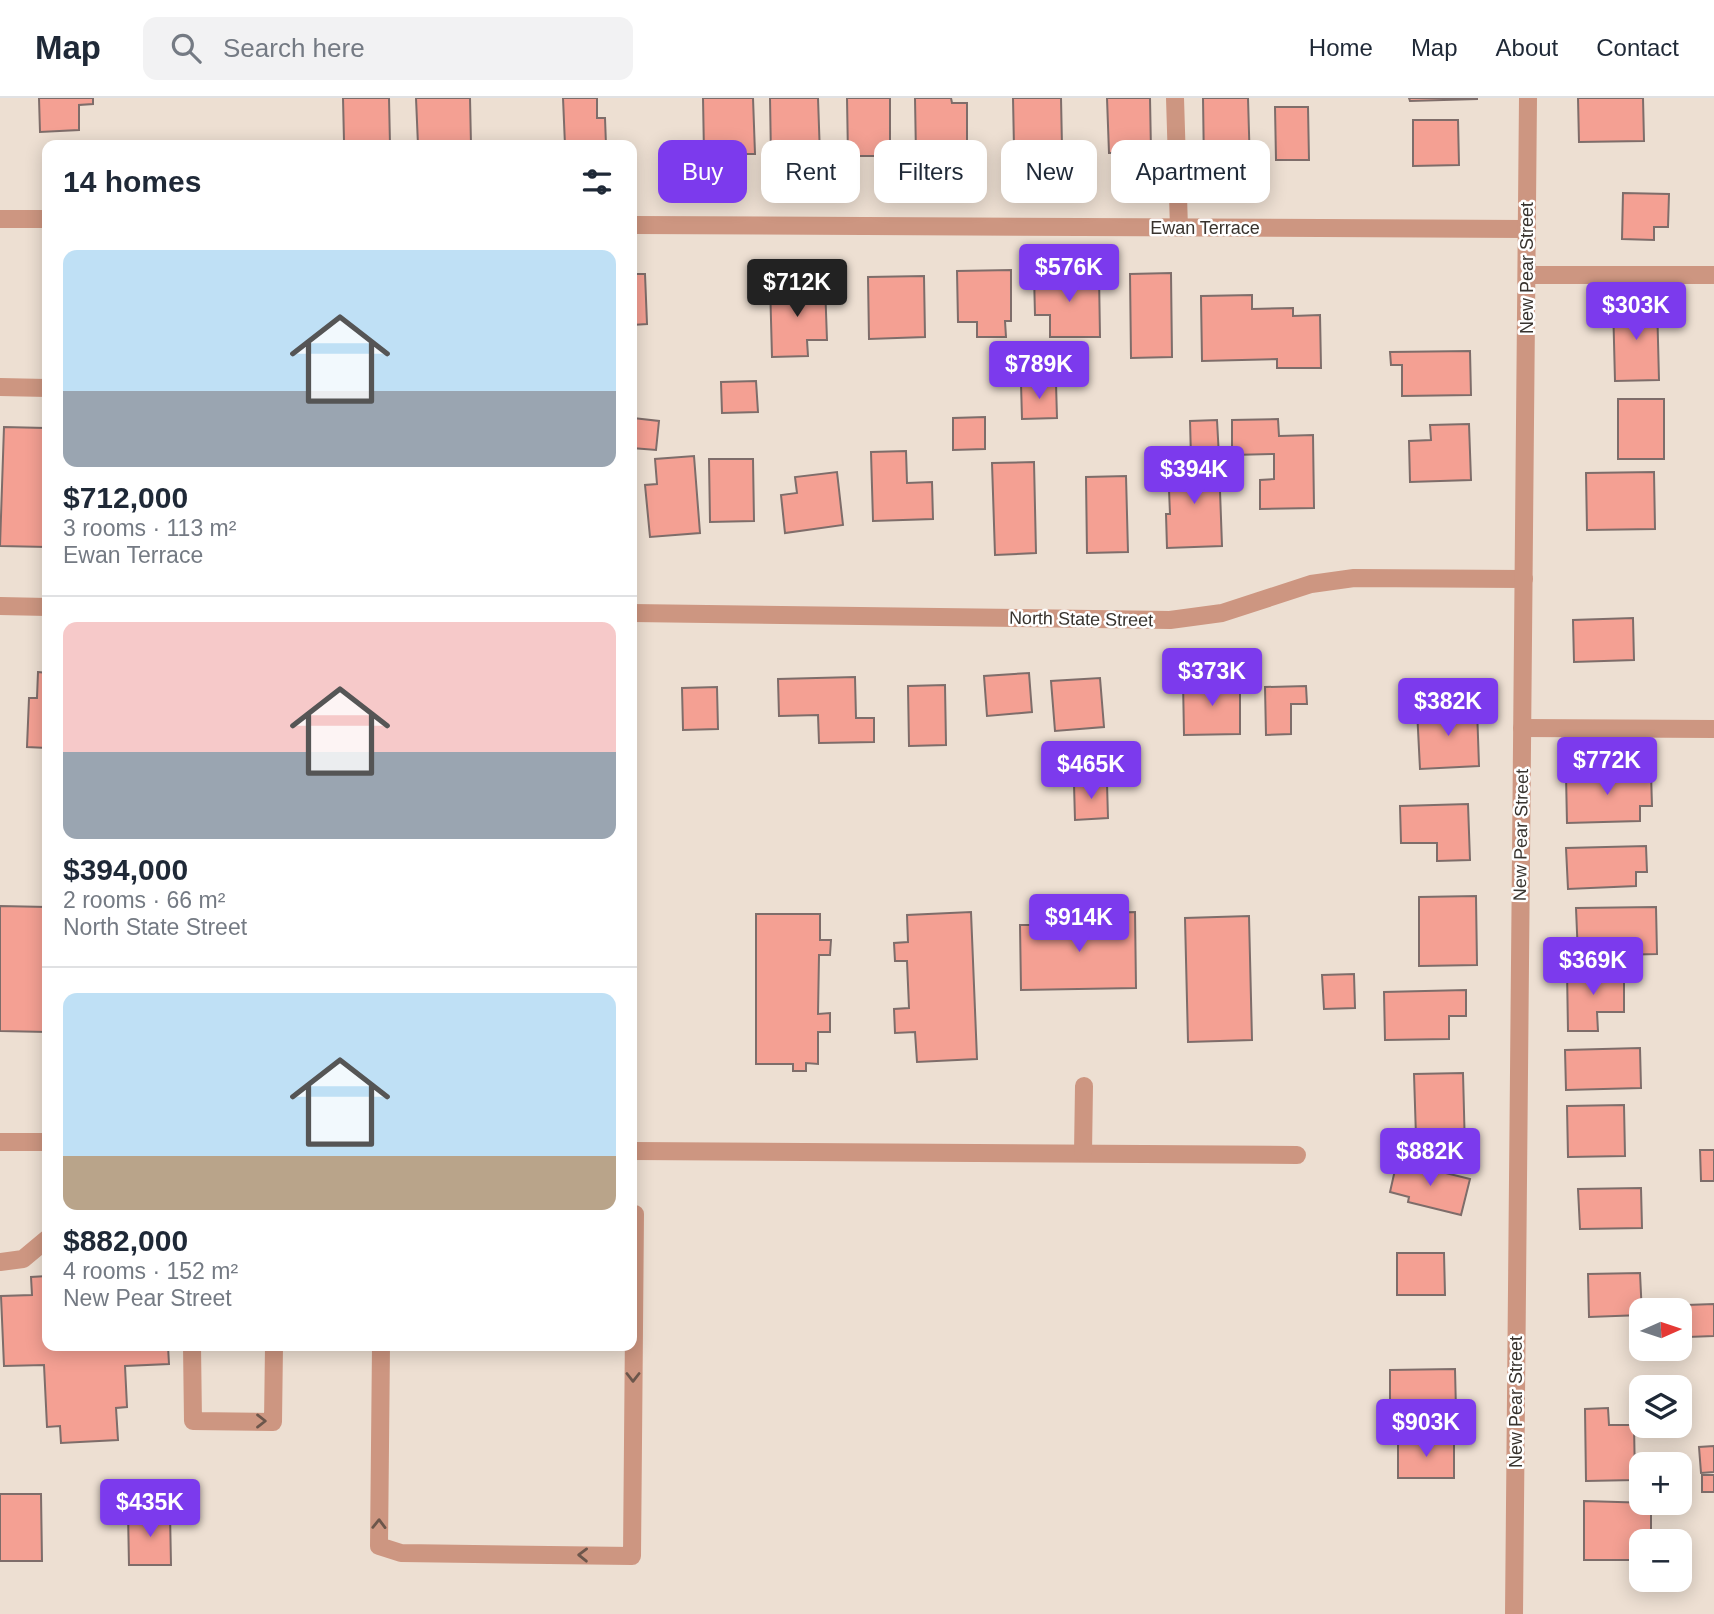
<!DOCTYPE html>
<html lang="en">
<head>
<meta charset="utf-8">
<style>
	:root { --surface:#fff; --page:#f2f2f3; --text:#1f2937; --muted:#747a83; --line:#e0e1e3; --accent:#7c3aed }
	body { margin:0; font-family:Helvetica,sans-serif; background:var(--page); color:var(--text); height:100vh; display:flex; flex-direction:column; font-size:26px; white-space:nowrap }
	* { box-sizing:border-box; margin:0 }
	p { font-size:23px; color:var(--muted) }
	.icon { flex:none; width:38px; height:38px; fill:none; stroke:currentColor; stroke-width:2; stroke-linecap:round; stroke-linejoin:round }
	.map { position:relative; flex:1; overflow:hidden }
	.drawer { position:absolute; left:42px; top:42px; width:595px; height:1211px; display:flex; flex-direction:column; background:var(--surface); border-radius:14px; box-shadow:0 4px 18px #0003 }
	.drawer>* { flex:none }
	.top-card { position:absolute; left:658px; top:42px; width:665px; height:63px; display:flex; gap:14px }
	.needle { width:46px; rotate:87deg }
	.controls { position:absolute; left:1629px; top:1200px; display:grid; gap:14px }
	.controls a { display:grid; place-items:center; width:63px; height:63px; border-radius:14px; background:var(--surface); box-shadow:0 4px 18px #0003; font-size:35px }
	.price { position:absolute; translate:-50% -60px; padding:0 16px; border-radius:7px; background:var(--accent); color:#fff; font-size:23px; line-height:46px; filter:drop-shadow(0 2px 4px #0008) }
	.price::after { content:''; position:absolute; left:50%; top:42px; width:21px; height:16px; margin-left:-10px; background:inherit; clip-path:polygon(0 0,100% 0,50% 100%) }
	.price.on { background:#222; color:#fff }
	ul { padding:0; list-style:none }
	li { display:grid; align-content:center; gap:14px; height:371px; padding:0 21px }
	li+li { border-top:2px solid var(--line) }
	li span { display:grid; place-items:center; height:217px; border-radius:14px; color:#555 }
	li>.icon { margin-inline-start:auto }
	span .icon { width:126px; height:126px; fill:#fffc; stroke-width:1 }
	li b { font-size:30px }
	h2 { display:flex; justify-content:space-between; align-items:center; height:84px; padding:0 21px; font-size:30px }
	.pill { padding:0 24px; border-radius:14px; background:var(--surface); box-shadow:0 4px 18px #0003; font-size:24px; line-height:63px }
	.pill.on { background:var(--accent); color:#fff }
	header { display:flex; align-items:center; gap:42px; box-sizing:border-box; height:98px; padding:0 35px; background:var(--surface); border-bottom:2px solid var(--line) }
	header strong { font-size:33px }
	nav { display:flex; gap:38px; margin-inline-start:auto; font-size:24px }
	.search { width:490px; height:63px; background:var(--page); display:flex; align-items:center; gap:18px; box-sizing:border-box; padding:0 24px; border-radius:14px; color:var(--muted); font-size:26px }
	.map>svg:first-child { display:block }
</style>
</head>
<body>
<header>
<strong>Map</strong>
<div class="search"><svg class="icon" aria-label="search" viewBox="0 0 24 24"><circle cx="10" cy="10" r="6"/><path d="M15 15l6 6"/></svg>Search here</div>
<nav><a>Home</a><a>Map</a><a>About</a><a>Contact</a></nav>
</header>
<div class="map">
<svg width="1714" height="1516" viewBox="0 0 1714 1516">
	<rect width="100%" height="100%" fill="#eddfd2"/>
	<!-- building -->
	<g fill="#f4a093" stroke="#7e6d6a" stroke-width="2">
		<polygon points="39,0 93,0 93,6 79,7 79,32 40,34"/>
		<polygon points="343,0 389,0 390,47 344,43"/>
		<polygon points="416,0 470,0 471,47 418,47"/>
		<polygon points="563,0 597,0 597,20 605,20 606,47 565,47"/>
		<polygon points="703,0 753,0 755,56 704,56"/>
		<polygon points="770,0 818,0 820,58 771,60"/>
		<polygon points="847,0 890,0 890,58 848,58"/>
		<polygon points="915,0 951,0 952,5 967,5 967,58 916,58"/>
		<polygon points="1013,0 1061,0 1062,49 1014,50"/>
		<polygon points="1107,0 1150,0 1151,54 1109,55"/>
		<polygon points="1203,0 1248,0 1250,69 1204,70"/>
		<polygon points="1409,0 1477,0 1477,1 1410,3"/>
		<polygon points="1578,0 1643,0 1644,43 1579,44"/>
		<polygon points="1275,9 1308,9 1309,62 1276,62"/>
		<polygon points="1413,22 1458,22 1459,67 1413,68"/>
		<polygon points="1623,95 1669,96 1668,129 1654,129 1654,142 1622,141"/>
		<polygon points="1011,172 1011,223 1005,223 1006,239 977,239 977,224 958,224 957,173"/>
		<polygon points="1171,175 1172,259 1131,260 1130,176"/>
		<polygon points="632,176 645,176 647,226 632,227"/>
		<polygon points="1034,177 1099,177 1100,239 1050,239 1050,217 1035,217"/>
		<polygon points="924,178 925,239 869,241 868,179"/>
		<polygon points="794,184 795,196 811,195 811,187 825,186 827,242 807,242 808,258 772,259 770,185"/>
		<polygon points="1252,197 1252,211 1293,210 1293,218 1320,217 1321,270 1277,270 1277,261 1202,263 1201,198"/>
		<polygon points="1657,204 1659,282 1615,283 1613,205"/>
		<polygon points="1470,253 1471,297 1402,298 1402,267 1391,267 1390,254"/>
		<polygon points="756,283 758,314 722,315 721,284"/>
		<polygon points="1021,285 1056,285 1057,320 1022,321"/>
		<rect x="1618" y="301" width="46" height="60"/>
		<polygon points="985,319 985,351 953,352 953,320"/>
		<polygon points="633,320 659,323 656,352 632,350"/>
		<polygon points="1278,321 1279,338 1313,337 1314,410 1260,411 1260,382 1274,381 1274,356 1232,357 1232,322"/>
		<polygon points="1217,322 1219,359 1191,360 1190,323"/>
		<polygon points="1469,326 1471,382 1410,384 1409,343 1431,342 1430,327"/>
		<polygon points="4,329 45,330 44,337 47,337 47,449 0,448"/>
		<polygon points="906,353 907,385 932,384 933,421 873,423 871,354"/>
		<polygon points="694,358 700,435 650,439 645,387 657,386 655,361"/>
		<polygon points="709,361 753,361 754,423 710,424"/>
		<polygon points="1034,364 1036,455 995,457 992,365"/>
		<polygon points="1219,365 1222,448 1167,450 1166,416 1170,416 1168,367"/>
		<polygon points="837,374 843,427 785,435 781,397 797,395 795,379"/>
		<polygon points="1654,374 1655,431 1587,432 1586,375"/>
		<polygon points="1126,378 1128,454 1087,455 1086,379"/>
		<polygon points="1633,520 1634,562 1574,564 1573,522"/>
		<polygon points="38,574 47,575 47,650 27,649 29,600 37,600"/>
		<polygon points="1029,575 1032,614 987,618 984,578"/>
		<polygon points="855,579 856,620 874,620 874,644 819,645 818,617 779,618 778,581"/>
		<polygon points="1100,580 1104,629 1055,633 1051,583"/>
		<polygon points="1183,583 1240,583 1240,636 1184,637"/>
		<polygon points="945,587 946,647 909,648 908,588"/>
		<polygon points="1306,588 1307,606 1291,606 1291,636 1266,637 1265,589"/>
		<polygon points="717,589 718,631 683,632 682,590"/>
		<polygon points="1477,610 1479,668 1420,671 1417,612"/>
		<polygon points="1651,675 1652,708 1640,708 1640,723 1567,725 1566,677"/>
		<polygon points="1107,685 1108,720 1075,722 1074,686"/>
		<polygon points="1468,706 1470,762 1437,763 1437,745 1401,745 1400,708"/>
		<polygon points="1646,748 1647,774 1636,774 1636,788 1568,791 1566,750"/>
		<polygon points="1476,798 1477,867 1419,868 1419,799"/>
		<polygon points="0,808 47,809 47,934 0,933"/>
		<polygon points="1656,809 1657,856 1578,858 1576,810"/>
		<polygon points="971,814 977,961 917,964 915,934 895,935 894,911 909,910 907,863 895,863 894,845 908,844 907,817"/>
		<polygon points="1062,814 1062,827 1099,826 1099,815 1135,814 1136,890 1021,892 1020,827 1042,827 1041,815"/>
		<polygon points="756,816 820,816 820,842 831,842 830,857 819,857 818,916 830,915 830,934 818,934 818,966 806,965 806,973 793,973 793,966 756,966"/>
		<polygon points="1249,818 1252,942 1188,944 1185,820"/>
		<polygon points="1624,871 1624,914 1597,914 1598,933 1568,933 1567,872"/>
		<polygon points="1354,876 1355,910 1324,911 1322,877"/>
		<polygon points="1466,892 1466,918 1449,918 1449,941 1385,942 1384,894"/>
		<polygon points="1640,950 1641,990 1566,992 1565,952"/>
		<polygon points="1463,975 1465,1052 1435,1053 1435,1038 1416,1039 1414,976"/>
		<polygon points="1624,1007 1625,1058 1568,1059 1567,1008"/>
		<polygon points="1700,1052 1714,1052 1714,1083 1701,1083"/>
		<polygon points="1397,1063 1470,1081 1461,1117 1408,1104 1409,1099 1390,1094"/>
		<polygon points="1641,1090 1642,1130 1580,1131 1578,1091"/>
		<polygon points="1397,1155 1444,1155 1445,1197 1397,1197"/>
		<polygon points="1640,1175 1642,1217 1589,1219 1588,1176"/>
		<polygon points="47,1178 47,1248 168,1248 169,1266 125,1268 127,1309 116,1310 118,1342 61,1345 60,1328 47,1329 44,1267 4,1268 1,1198 32,1197 31,1179"/>
		<polygon points="1714,1206 1714,1238 1688,1239 1687,1207"/>
		<polygon points="1455,1271 1456,1313 1390,1314 1390,1272"/>
		<polygon points="1608,1310 1609,1327 1634,1327 1635,1382 1586,1383 1585,1311"/>
		<polygon points="1416,1342 1454,1342 1454,1380 1398,1380 1398,1345 1415,1345"/>
		<polygon points="1714,1348 1714,1374 1701,1375 1699,1349"/>
		<rect x="1702" y="1377" width="12" height="17"/>
		<polygon points="0,1396 41,1396 42,1463 0,1463"/>
		<polygon points="1584,1403 1651,1405 1651,1444 1642,1444 1642,1462 1584,1462"/>
		<polygon points="128,1415 170,1415 171,1467 129,1467"/>
	</g>
	<g fill="none" stroke-linecap="round" stroke-linejoin="round">
		<!-- minor -->
		<g stroke="#cd9681" stroke-width="18">
			<polyline points="1175,0 1179,130"/>
			<polyline points="0,121 47,121"/>
			<polyline points="632,127 1527,131"/>
			<polyline points="1527,177 1714,177"/>
			<polyline points="0,289 47,290"/>
			<polyline points="0,508 47,509"/>
			<polyline points="632,515 1170,522 1222,515 1311,486 1354,480 1524,481"/>
			<polyline points="1522,630 1714,631"/>
			<polyline points="0,1044 47,1044"/>
			<polyline points="632,1053 1297,1057"/>
			<polyline points="1083,1055 1084,988"/>
			<polyline points="0,1164 23,1161 47,1141"/>
			<polyline points="192,1248 193,1323 273,1324 274,1248"/>
			<polyline points="381,1248 379,1448 401,1455 632,1458 635,1116 632,1116"/>
			<polyline points="1514,1516 1528,0"/>
		</g>
	</g>
	<!-- one-way arrows -->
	<defs><path id="oneway-chevron" d="M-2-3.5L2.5 0L-2 3.5" fill="none" stroke-width="1.6" stroke-linecap="round" stroke-linejoin="round" transform="scale(1.75)"/></defs>
	<g stroke="#6c564b">
		<use href="#oneway-chevron" transform="translate(633 1279) rotate(90)"/>
		<use href="#oneway-chevron" transform="translate(261 1323)"/>
		<use href="#oneway-chevron" transform="translate(379 1426) rotate(-89)"/>
		<use href="#oneway-chevron" transform="translate(583 1457) rotate(-179)"/>
	</g>
	<g text-anchor="middle" dominant-baseline="central" stroke-width="5" stroke-linejoin="round" paint-order="stroke">
		<!-- street labels -->
		<g font-size="18" fill="#38332e" stroke="#fff">
			<text x="1205" y="130">Ewan Terrace</text>
			<text transform="translate(1527 170) rotate(-90)">New Pear Street</text>
			<text transform="translate(1081 521) rotate(1)">North State Street</text>
			<text transform="translate(1521 737) rotate(-89)">New Pear Street</text>
			<text transform="translate(1516 1304) rotate(-90)">New Pear Street</text>
		</g>
	</g>
</svg>
<div class="controls">
<a><svg class="needle" viewBox="-14 -14 28 28"><path d="M0-13l5 13h-10z" fill="#e53935"/><path d="M0 13l5-13h-10z" fill="#747a83"/></svg></a>
<a><svg class="icon" aria-label="layers" viewBox="0 0 24 24"><path d="M12 4l9 5-9 5-9-5zM3 14l9 5 9-5"/></svg></a>
<a>+</a>
<a>−</a>
</div>
<b class="price" style="left:1069px;top:206px">$576K</b>
<b class="price on" style="left:797px;top:221px">$712K</b>
<b class="price" style="left:1636px;top:244px">$303K</b>
<b class="price" style="left:1039px;top:303px">$789K</b>
<b class="price" style="left:1194px;top:408px">$394K</b>
<b class="price" style="left:1212px;top:610px">$373K</b>
<b class="price" style="left:1448px;top:640px">$382K</b>
<b class="price" style="left:1607px;top:699px">$772K</b>
<b class="price" style="left:1091px;top:703px">$465K</b>
<b class="price" style="left:1079px;top:856px">$914K</b>
<b class="price" style="left:1593px;top:899px">$369K</b>
<b class="price" style="left:1430px;top:1090px">$882K</b>
<b class="price" style="left:1426px;top:1361px">$903K</b>
<b class="price" style="left:150px;top:1441px">$435K</b>
<div class="top-card">
<a class="pill on">Buy</a>
<a class="pill">Rent</a>
<a class="pill">Filters</a>
<a class="pill">New</a>
<a class="pill">Apartment</a>
</div>
<section class="drawer">
<h2>14 homes<svg class="icon" aria-label="filters" viewBox="0 0 24 24"><path d="M4 7h16M4 17h16"/><circle cx="9" cy="7" r="2"/><circle cx="15" cy="17" r="2"/></svg></h2>
<ul>
<li><span style="background:linear-gradient(#bfe0f5 65%,#9aa5b1 0)"><svg class="icon" aria-label="home" viewBox="0 0 24 24"><path d="M3 11l9-7 9 7M6 9v11h12V9"/></svg></span><div><b>$712,000</b><p>3 rooms · 113 m²</p><p>Ewan Terrace</p></div></li>
<li><span style="background:linear-gradient(#f6c9c9 60%,#9aa5b1 0)"><svg class="icon" aria-label="home" viewBox="0 0 24 24"><path d="M3 11l9-7 9 7M6 9v11h12V9"/></svg></span><div><b>$394,000</b><p>2 rooms · 66 m²</p><p>North State Street</p></div></li>
<li><span style="background:linear-gradient(#bfe0f5 75%,#b9a48a 0)"><svg class="icon" aria-label="home" viewBox="0 0 24 24"><path d="M3 11l9-7 9 7M6 9v11h12V9"/></svg></span><div><b>$882,000</b><p>4 rooms · 152 m²</p><p>New Pear Street</p></div></li>
</ul>
</section>
</div>
</body>
</html>
